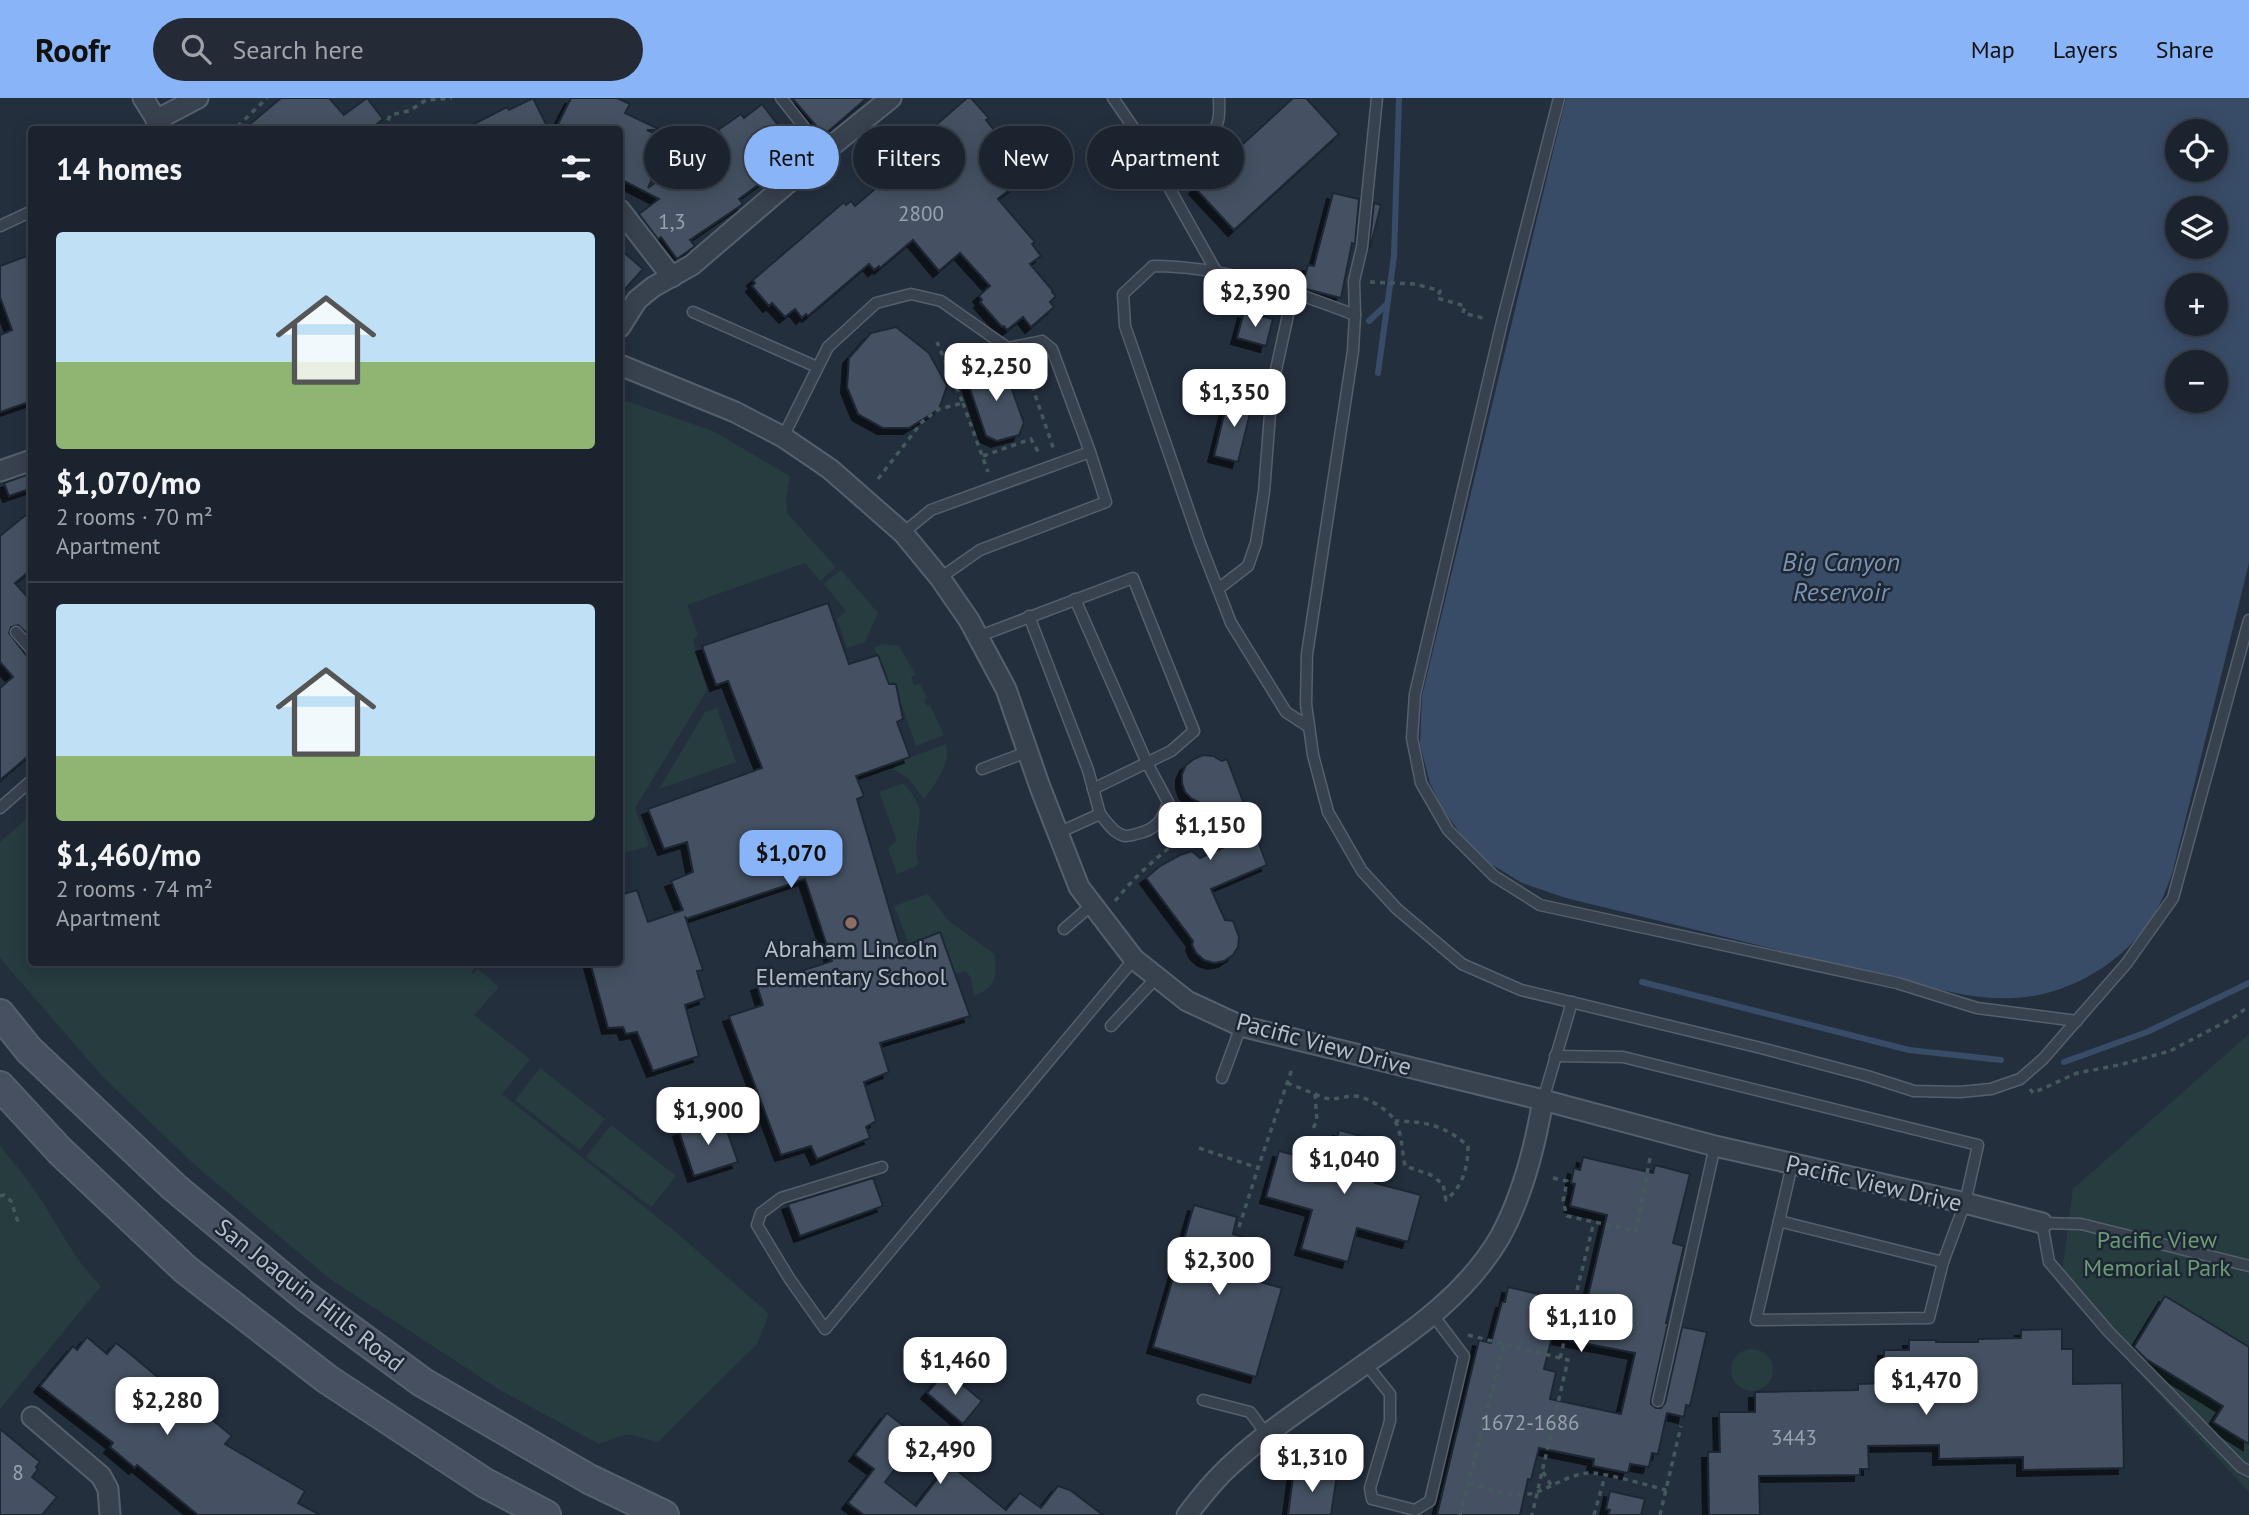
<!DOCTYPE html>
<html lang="en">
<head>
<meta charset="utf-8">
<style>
	:root { --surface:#1b232e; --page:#242b36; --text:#f1f3f6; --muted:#a0a4aa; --line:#39404a; --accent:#8ab4f8 }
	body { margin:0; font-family:"PT Sans",sans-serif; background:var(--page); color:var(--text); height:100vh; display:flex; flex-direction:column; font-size:26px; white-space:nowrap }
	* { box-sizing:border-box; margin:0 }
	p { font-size:23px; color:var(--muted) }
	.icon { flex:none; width:38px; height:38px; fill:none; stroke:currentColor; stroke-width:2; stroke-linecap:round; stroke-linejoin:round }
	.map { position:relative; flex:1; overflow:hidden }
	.drawer { position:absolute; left:28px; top:28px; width:595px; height:840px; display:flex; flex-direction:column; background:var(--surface); border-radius:7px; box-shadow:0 4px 18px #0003,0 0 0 2px var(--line) }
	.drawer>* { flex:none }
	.banner { position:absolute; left:644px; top:28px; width:665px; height:63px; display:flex; gap:14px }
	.tools { position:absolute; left:2165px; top:21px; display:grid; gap:14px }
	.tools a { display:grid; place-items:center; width:63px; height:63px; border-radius:50%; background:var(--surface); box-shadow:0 4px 18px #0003,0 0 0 2px var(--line); font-size:35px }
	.price { position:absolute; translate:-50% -60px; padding:0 16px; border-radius:14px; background:#fff; color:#222; font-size:23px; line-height:46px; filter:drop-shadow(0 2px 4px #0008) }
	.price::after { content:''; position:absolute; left:50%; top:42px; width:21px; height:16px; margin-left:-10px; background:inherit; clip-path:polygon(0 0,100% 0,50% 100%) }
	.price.current { background:var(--accent); color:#111 }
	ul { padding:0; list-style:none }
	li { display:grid; align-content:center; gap:14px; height:371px; padding:0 28px }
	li+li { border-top:2px solid var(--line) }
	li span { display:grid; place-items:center; height:217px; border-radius:7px; color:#555 }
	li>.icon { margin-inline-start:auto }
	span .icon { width:126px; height:126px; fill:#fffc; stroke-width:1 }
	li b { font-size:30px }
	h2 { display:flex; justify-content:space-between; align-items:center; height:84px; padding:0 28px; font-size:30px }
	.chip { padding:0 24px; border-radius:32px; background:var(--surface); box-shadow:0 4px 18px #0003,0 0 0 2px var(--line); font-size:24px; line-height:63px }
	.chip.current { background:var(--accent); color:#111 }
	header { display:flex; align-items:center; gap:42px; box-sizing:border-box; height:98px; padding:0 35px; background:var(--accent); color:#111 }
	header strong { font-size:33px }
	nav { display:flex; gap:38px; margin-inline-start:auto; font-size:24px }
	.search { width:490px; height:63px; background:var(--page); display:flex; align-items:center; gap:18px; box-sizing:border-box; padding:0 24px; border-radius:38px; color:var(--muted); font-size:26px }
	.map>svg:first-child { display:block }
</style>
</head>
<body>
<header>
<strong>Roofr</strong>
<div class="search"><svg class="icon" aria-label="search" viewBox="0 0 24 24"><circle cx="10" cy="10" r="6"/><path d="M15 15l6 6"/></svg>Search here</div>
<nav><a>Map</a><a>Layers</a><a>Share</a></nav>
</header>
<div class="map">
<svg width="2249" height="1417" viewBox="0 0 2249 1417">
	<defs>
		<filter id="shadow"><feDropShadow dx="-6" dy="6" stdDeviation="0" flood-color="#0009"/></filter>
	</defs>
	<rect width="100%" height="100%" fill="#242f3e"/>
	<!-- green -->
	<g fill="#263c3f">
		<polygon points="620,301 713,333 790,378 786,401 787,415 836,469 820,483 805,465 687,507 698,536 693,543 707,592 635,710 649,748 620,756"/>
		<polygon points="841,472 878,515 865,544 847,550 837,521 846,513 824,486"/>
		<polygon points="884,546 899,548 916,577 911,579 914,587 920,586 927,600 924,602 927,608 930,607 944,637 916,648 894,584 888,585 874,549"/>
		<polygon points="717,610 736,664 659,691 705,614"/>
		<path d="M 946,646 C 951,668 936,683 925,700 L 923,700 L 909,681 L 895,672 L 892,666 Z"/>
		<path d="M 903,685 C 910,692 920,706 920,715 C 919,735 913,746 919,767 L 897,776 L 888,750 L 897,743 L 879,694 Z"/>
		<polygon points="31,717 32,864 478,865 471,874 473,876 478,871 499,889 474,917 530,961 502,996 677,1135 769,1216 757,1246 658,1344 627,1336 599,1346 500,1292 330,1181 196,1068 103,979 0,860 0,744"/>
		<path d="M 928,796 L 948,822 L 994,856 C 999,878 995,890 974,898 L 971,880 L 966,873 L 955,876 L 940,835 L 909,846 L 894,808 Z"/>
		<polygon points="2249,936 2249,1394 2060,1189 2073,1091"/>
		<polygon points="540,970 605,1021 580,1052 515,1002"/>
		<polygon points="611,1027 676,1078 651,1109 586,1059"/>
		<path d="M 0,1048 C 13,1064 27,1080 38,1097 C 58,1127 74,1162 101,1188 L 0,1311 Z"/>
		<circle cx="1752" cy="1272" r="21"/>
	</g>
	<!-- water -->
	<path fill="#394c67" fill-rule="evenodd" d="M 1566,0 L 2249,0 L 2249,465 L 2172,776 C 2167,789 2162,803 2155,815 C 2127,863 2069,898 2014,900 C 1983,902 1954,895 1924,888 L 1566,800 L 1522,785 L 1491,766 L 1465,742 L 1442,710 L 1430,685 L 1420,647 L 1422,598 ZM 2177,33 L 2216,33 L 2216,72 L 2177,72 ZM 2177,110 L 2216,110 L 2216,149 L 2177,149 ZM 2177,187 L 2216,187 L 2216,226 L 2177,226 ZM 2177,264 L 2216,264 L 2216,303 L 2177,303 Z"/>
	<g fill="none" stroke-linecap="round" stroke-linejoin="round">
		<!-- stream -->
		<g stroke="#394c67" stroke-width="6">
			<polyline points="1369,223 1386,207"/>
			<polyline points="1378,275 1394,158 1399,0"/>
			<polyline points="1642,884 1909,952 2001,962"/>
			<polyline points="2064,964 2147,934 2249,885"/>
		</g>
	</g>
	<!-- building -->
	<g fill="#455162" stroke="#1f2835" stroke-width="2" fill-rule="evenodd" filter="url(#shadow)">
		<polygon points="281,0 329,0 344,17 367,0 383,21 370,32 243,32"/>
		<polygon points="533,0 549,32 462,32 507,9 509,12"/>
		<polygon points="571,0 617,0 630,6 625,15 661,32 647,32 670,42 648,90 721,36 718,32 741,16 744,20 762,6 800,56 739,101 743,106 690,142 695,148 677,161 661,139 658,141 639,116 659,101 620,81 620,32 555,32"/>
		<polygon points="792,0 867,0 824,37"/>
		<polygon points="967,0 971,0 989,20 986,22 994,32 986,39 1007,63 1004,66 1008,69 1002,74 1014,88 998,101 1035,144 1032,146 1041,158 1030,166 1053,193 1052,194 1056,198 1050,204 1054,209 1031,229 1023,219 1007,232 1004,228 1002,229 980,204 982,202 979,198 990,188 960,155 939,173 913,142 880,170 879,168 874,172 869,166 808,218 806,216 802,220 795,211 785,219 772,205 769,208 752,188 755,185 753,182 844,104 846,107 851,103 855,108 896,73 917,55 913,47"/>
		<polygon points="1293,0 1306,0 1339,36 1234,132 1195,90"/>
		<polygon points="1333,95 1359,101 1355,146 1352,145 1341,200 1302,190 1308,167 1314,168"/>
		<polygon points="1374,105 1381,107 1370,150 1369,150"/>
		<polygon points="620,151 643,171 620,197"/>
		<polygon points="32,156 32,303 0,314 0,237 12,232 0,199 0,168"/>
		<polygon points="1244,214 1273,221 1266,248 1237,240"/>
		<polygon points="896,229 929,255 947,288 939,311 909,330 883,330 858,316 847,289 849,260 871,235"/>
		<polygon points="994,267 1005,272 1024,325 1019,337 997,343 986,338 968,285 973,274"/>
		<polygon points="1229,297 1253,303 1238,364 1214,358"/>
		<polygon points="32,375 32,390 9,398 4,385"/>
		<polygon points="32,412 32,471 15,485 32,504 32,540 18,527 11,529 9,535 26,557 32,559 32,655 0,682 0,590 13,579 0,564 0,438"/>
		<polygon points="828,505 849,566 878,557 889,586 896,586 903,621 897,624 910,659 856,678 864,698 857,701 901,850 940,834 970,918 880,945 889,974 864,984 876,1023 866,1029 870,1040 817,1061 811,1048 781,1057 729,918 763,907 757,887 832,863 805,781 686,821 685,818 703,872 697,873 705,900 685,907 699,958 653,973 637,934 626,936 623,929 608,930 590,864 620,864 620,797 637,792 648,824 683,812 671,783 693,774 687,744 664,751 648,711 762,670 728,583 716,587 702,548"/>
		<polygon points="1203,657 1213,658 1222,663 1227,661 1267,767 1211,791 1225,822 1233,823 1239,839 1238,849 1233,857 1224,863 1214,865 1204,862 1196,855 1192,847 1193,843 1146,780 1160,768 1180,757 1192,753 1200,760 1227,748 1211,706 1201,705 1192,701 1185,694 1182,685 1182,676 1186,667 1194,661"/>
		<polygon points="722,1019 738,1064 694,1078 679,1033"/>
		<polygon points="1339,1032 1386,1045 1375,1085 1421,1097 1408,1144 1357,1130 1348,1164 1301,1151 1312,1112 1266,1099 1279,1053 1330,1066"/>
		<path d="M 1583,1059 L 1653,1075 L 1655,1067 L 1690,1076 L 1673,1145 L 1684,1148 L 1666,1225 L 1668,1225 L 1651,1302 L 1651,1306 L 1656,1310 L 1661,1310 L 1665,1305 L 1682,1229 L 1707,1234 L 1690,1308 L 1686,1307 L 1684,1319 L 1667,1315 L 1658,1356 L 1652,1355 L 1649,1369 L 1630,1366 L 1628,1375 L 1593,1368 L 1594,1361 L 1539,1350 L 1531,1382 L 1528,1381 L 1520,1417 L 1437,1417 L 1479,1242 L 1491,1245 L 1502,1204 L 1505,1204 L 1508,1189 L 1586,1207 L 1607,1117 L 1570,1108 L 1575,1086 L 1571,1085 L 1574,1070 L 1580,1072 ZM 1552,1239 L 1635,1255 L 1621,1316 L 1550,1301 L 1556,1274 L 1544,1271 Z"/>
		<polygon points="873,1080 883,1108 800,1138 788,1106"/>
		<polygon points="1194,1107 1237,1119 1233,1136 1268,1146 1257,1183 1282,1190 1256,1279 1153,1249"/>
		<polygon points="2165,1198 2249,1249 2249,1346 2213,1324 2223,1308 2146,1261 2134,1249"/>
		<polygon points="2062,1231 2062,1251 2073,1251 2073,1286 2122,1285 2124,1370 2023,1372 2023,1359 1939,1361 1939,1347 1868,1348 1869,1371 1860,1371 1860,1377 1759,1378 1760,1417 1709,1417 1708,1354 1720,1354 1719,1314 1755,1314 1755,1294 1858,1292 1858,1286 1884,1285 1884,1252 1909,1252 1909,1242 1936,1242 1936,1244 1978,1244 1978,1241 2021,1240 2021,1232"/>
		<polygon points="87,1239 107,1256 116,1245 129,1255 160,1281 149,1293 178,1317 187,1307 206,1322 209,1319 232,1338 225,1346 305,1393 298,1405 320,1417 198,1417 137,1367 135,1370 110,1349 113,1345 40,1288 73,1248 77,1252"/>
		<polygon points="946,1273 982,1303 963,1326 927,1295"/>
		<polygon points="887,1315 919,1340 885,1384 916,1408 949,1366 1006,1412 1020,1395 1041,1410 1058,1388 1070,1392 1103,1417 864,1417 848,1405 874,1371 855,1357"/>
		<polygon points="0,1331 40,1364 36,1369 38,1371 32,1379 57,1399 42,1417 0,1417"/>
		<polygon points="1294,1372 1337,1377 1331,1417 1288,1417"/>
		<polygon points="1610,1393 1645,1401 1641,1417 1608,1417 1610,1412 1606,1411"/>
	</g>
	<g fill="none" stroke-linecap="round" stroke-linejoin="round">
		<!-- lane casing -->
		<g stroke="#565f6c" stroke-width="13">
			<g id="lane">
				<polyline points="781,0 824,54"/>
				<polyline points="1113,0 1144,45 1217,175"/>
				<polyline points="1377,0 1362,149 1354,183 1355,217 1353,253 1307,556 1306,606 1313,657 1328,714 1362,773 1397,811 1462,866 1521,892 1761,950 1867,978 1914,993 1960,994 1991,991 2020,981 2043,961 2126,866 2173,800 2249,522"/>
				<polyline points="1559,0 1502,224 1415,596 1412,640 1421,685 1448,732 1494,778 1540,807 1897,885 1977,910 2077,923"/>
				<path d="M 1163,78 C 1182,64 1212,48 1218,23 C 1220,16 1219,7 1219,0"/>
				<polyline points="0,128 32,113"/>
				<polyline points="693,214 817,269"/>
				<polyline points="783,339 828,249 876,205 911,196 941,203 1008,250 1042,243 1052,251 1090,354"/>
				<polyline points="903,435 931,412 1090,354 1106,404 980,452 940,480"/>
				<polyline points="1218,491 1248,468 1256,445 1264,394 1272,290 1293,194"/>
				<path d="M 1075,501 L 1147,665 L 1168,704 C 1163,722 1156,732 1136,736 C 1134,737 1127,738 1125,738 C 1114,736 1107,724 1100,716"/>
				<polyline points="1029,518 1088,672 1100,716 1058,735"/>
				<polyline points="16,534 32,552"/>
				<polyline points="977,539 1133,480 1194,633 1171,653 1093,691"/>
				<path d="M 1309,629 L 1286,614 L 1231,525 L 1200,445 L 1125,228 L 1123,196 L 1153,168 C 1223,168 1290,192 1355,217"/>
				<polyline points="982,671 1027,654"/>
				<polyline points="0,710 32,682"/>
				<polyline points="1064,831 1093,806"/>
				<polyline points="1111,928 1157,879"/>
				<polyline points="1555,958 1623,959 1978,1047 1965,1105 1943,1164 1779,1123 1792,1067"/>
				<polyline points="1222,980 1241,928"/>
				<polyline points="1543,1002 1572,904"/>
				<polyline points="882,1069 781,1100 761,1115 757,1127 789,1180 825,1231 1134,861"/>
				<polyline points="1779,1123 1756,1222 1929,1220 1943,1164"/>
				<polyline points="2249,1168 2081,1126 2042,1125 2049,1164 2108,1233 2241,1369 2249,1373"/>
				<polyline points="1366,1266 1390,1296 1390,1323 1370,1390 1372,1401 1415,1412 1430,1403 1464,1258 1433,1217"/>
				<polyline points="1203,1302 1250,1314 1267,1337"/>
				<polyline points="1658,1303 1715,1048"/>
			</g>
		</g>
		<!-- street casing -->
		<g stroke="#565f6c" stroke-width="23">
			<g id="street">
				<polyline points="143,0 163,32"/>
				<polyline points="156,22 198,0"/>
				<polyline points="620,112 672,179"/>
				<polyline points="620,229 637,202 653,189 692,167 824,54 891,0"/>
				<polyline points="620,267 735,314 783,339 830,371 903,435 940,480 969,522 1006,591 1040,689 1079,789 1134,861 1187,903 1241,928 1543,1002 1715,1048 1965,1105 2042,1125"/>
				<polyline points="0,373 32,362"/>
				<polyline points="32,1319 101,1378 108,1391 110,1417"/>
				<path d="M 1187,1417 C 1201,1399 1215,1381 1233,1365 C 1273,1328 1321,1298 1365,1266 C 1416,1231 1468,1194 1500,1139 C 1523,1097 1535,1049 1543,1002"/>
			</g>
		</g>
		<!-- secondary casing -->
		<g stroke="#565f6c" stroke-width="32">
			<g id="secondary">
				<polyline points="0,916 29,952 174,1089 305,1198 422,1284 589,1381 664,1417"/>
				<polyline points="0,988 60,1053 185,1171 327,1281 485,1385 546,1417"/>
			</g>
		</g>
		<!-- path -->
		<g stroke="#44595c" stroke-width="3.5" stroke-dasharray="5 5" stroke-linecap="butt">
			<polyline points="228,32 239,27 267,0"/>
			<polyline points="385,32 390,17 409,13 426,2 452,0"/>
			<polyline points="1370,184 1415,186 1437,192 1440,193 1437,200 1465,208 1463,215 1487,221"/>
			<polyline points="1032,288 1054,352"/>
			<polyline points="963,305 988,374"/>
			<polyline points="983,358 1031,341 1040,357"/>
			<polyline points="878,381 922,324 939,311 963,305 937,244"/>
			<path d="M 1115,803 C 1136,777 1159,757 1186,737"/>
			<polyline points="1287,985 1315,996 1317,1023 1312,1032"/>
			<polyline points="2030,991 2033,995 2077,975 2119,967 2170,953 2233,920 2249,908"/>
			<path d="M 1315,996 C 1332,1005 1337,999 1353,998 C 1365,997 1390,1013 1395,1023 C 1402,1035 1402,1054 1405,1068 L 1431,1077 L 1443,1086 L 1446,1102 C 1463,1088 1468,1069 1468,1048 C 1446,1028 1425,1023 1395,1023"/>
			<polyline points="1199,1050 1258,1070 1293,968"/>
			<polyline points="1553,1080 1567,1083 1563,1103 1567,1118 1636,1133 1651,1055"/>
			<polyline points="0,1098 4,1097 11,1103 18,1124"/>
			<polyline points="1239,1129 1258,1070"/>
			<polyline points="1468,1237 1568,1262 1532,1417"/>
			<polyline points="1560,1260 1594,1124"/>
			<polyline points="1543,1374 1551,1387"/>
			<path d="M 1469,1385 C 1490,1391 1514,1402 1537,1394 C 1553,1388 1569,1377 1587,1375 C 1600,1373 1650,1388 1666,1392"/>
			<polyline points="1460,1417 1504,1246"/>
			<polyline points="1594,1417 1605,1378"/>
			<polyline points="1660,1417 1681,1328"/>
		</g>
		<!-- lane -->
		<use href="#lane" stroke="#38414e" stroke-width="10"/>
		<!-- street -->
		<use href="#street" stroke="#38414e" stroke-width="19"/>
		<!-- secondary -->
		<use href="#secondary" stroke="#465061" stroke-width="28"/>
	</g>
	<!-- markers -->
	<circle fill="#8d6e63" stroke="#1d2633" stroke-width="2.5" cx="851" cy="825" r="7"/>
	<g text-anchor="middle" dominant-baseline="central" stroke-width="5" stroke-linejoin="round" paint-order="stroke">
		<!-- number labels -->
		<g font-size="21" fill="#98a1af">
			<text x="921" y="115">2800</text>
			<text x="672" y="123">1,3</text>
			<text x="1530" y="1324">1672-1686</text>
			<text x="1794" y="1339">3443</text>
			<text x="18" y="1374">8</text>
		</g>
		<!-- poi labels -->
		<g font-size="24" fill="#b4bcc9" stroke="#1d2633">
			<text x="851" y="850">Abraham Lincoln<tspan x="851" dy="28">Elementary School</tspan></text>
		</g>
		<!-- street labels -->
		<g font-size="24" fill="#b4bcc9" stroke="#1d2633">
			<text transform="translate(1324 946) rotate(15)">Pacific View Drive</text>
			<text transform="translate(1874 1085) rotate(13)">Pacific View Drive</text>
			<text transform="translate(310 1197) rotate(38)">San Joaquin Hills Road</text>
		</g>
		<!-- park labels -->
		<g font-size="24" fill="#6b9a76" stroke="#1d2633">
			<text x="2157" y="1141">Pacific View<tspan x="2157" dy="28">Memorial Park</tspan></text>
		</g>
		<!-- water labels -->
		<g font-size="26" font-style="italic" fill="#7c92b1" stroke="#1d2633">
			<text x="1841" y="463">Big Canyon<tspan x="1841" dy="30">Reservoir</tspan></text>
		</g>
	</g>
</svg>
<div class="tools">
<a><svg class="icon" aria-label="locate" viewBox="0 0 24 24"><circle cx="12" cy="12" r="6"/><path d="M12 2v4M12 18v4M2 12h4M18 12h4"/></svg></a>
<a><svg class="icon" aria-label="layers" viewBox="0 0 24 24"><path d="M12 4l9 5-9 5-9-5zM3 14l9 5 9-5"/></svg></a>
<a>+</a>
<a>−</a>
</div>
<b class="price" style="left:1255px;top:231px">$2,390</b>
<b class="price" style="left:996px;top:305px">$2,250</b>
<b class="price" style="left:1234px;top:331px">$1,350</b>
<b class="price" style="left:1210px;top:764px">$1,150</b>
<b class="price current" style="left:791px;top:792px">$1,070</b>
<b class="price" style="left:708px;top:1049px">$1,900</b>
<b class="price" style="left:1344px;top:1098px">$1,040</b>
<b class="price" style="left:1219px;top:1199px">$2,300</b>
<b class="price" style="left:1581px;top:1256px">$1,110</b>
<b class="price" style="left:955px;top:1299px">$1,460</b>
<b class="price" style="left:1926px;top:1319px">$1,470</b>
<b class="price" style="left:167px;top:1339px">$2,280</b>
<b class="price" style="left:940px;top:1388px">$2,490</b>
<b class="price" style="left:1312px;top:1396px">$1,310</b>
<div class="banner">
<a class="chip">Buy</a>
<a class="chip current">Rent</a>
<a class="chip">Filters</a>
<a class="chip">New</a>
<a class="chip">Apartment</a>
</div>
<section class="drawer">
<h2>14 homes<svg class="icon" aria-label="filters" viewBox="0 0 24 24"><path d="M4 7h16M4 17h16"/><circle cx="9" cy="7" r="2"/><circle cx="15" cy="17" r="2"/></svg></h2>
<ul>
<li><span style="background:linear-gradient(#bfe0f5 60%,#8fb573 0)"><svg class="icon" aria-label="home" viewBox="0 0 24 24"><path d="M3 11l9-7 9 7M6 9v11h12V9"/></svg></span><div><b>$1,070/mo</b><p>2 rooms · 70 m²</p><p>Apartment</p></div></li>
<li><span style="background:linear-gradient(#bfe0f5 70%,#8fb573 0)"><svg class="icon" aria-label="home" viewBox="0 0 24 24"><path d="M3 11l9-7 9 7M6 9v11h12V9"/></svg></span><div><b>$1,460/mo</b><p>2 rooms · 74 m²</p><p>Apartment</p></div></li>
</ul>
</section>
</div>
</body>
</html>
